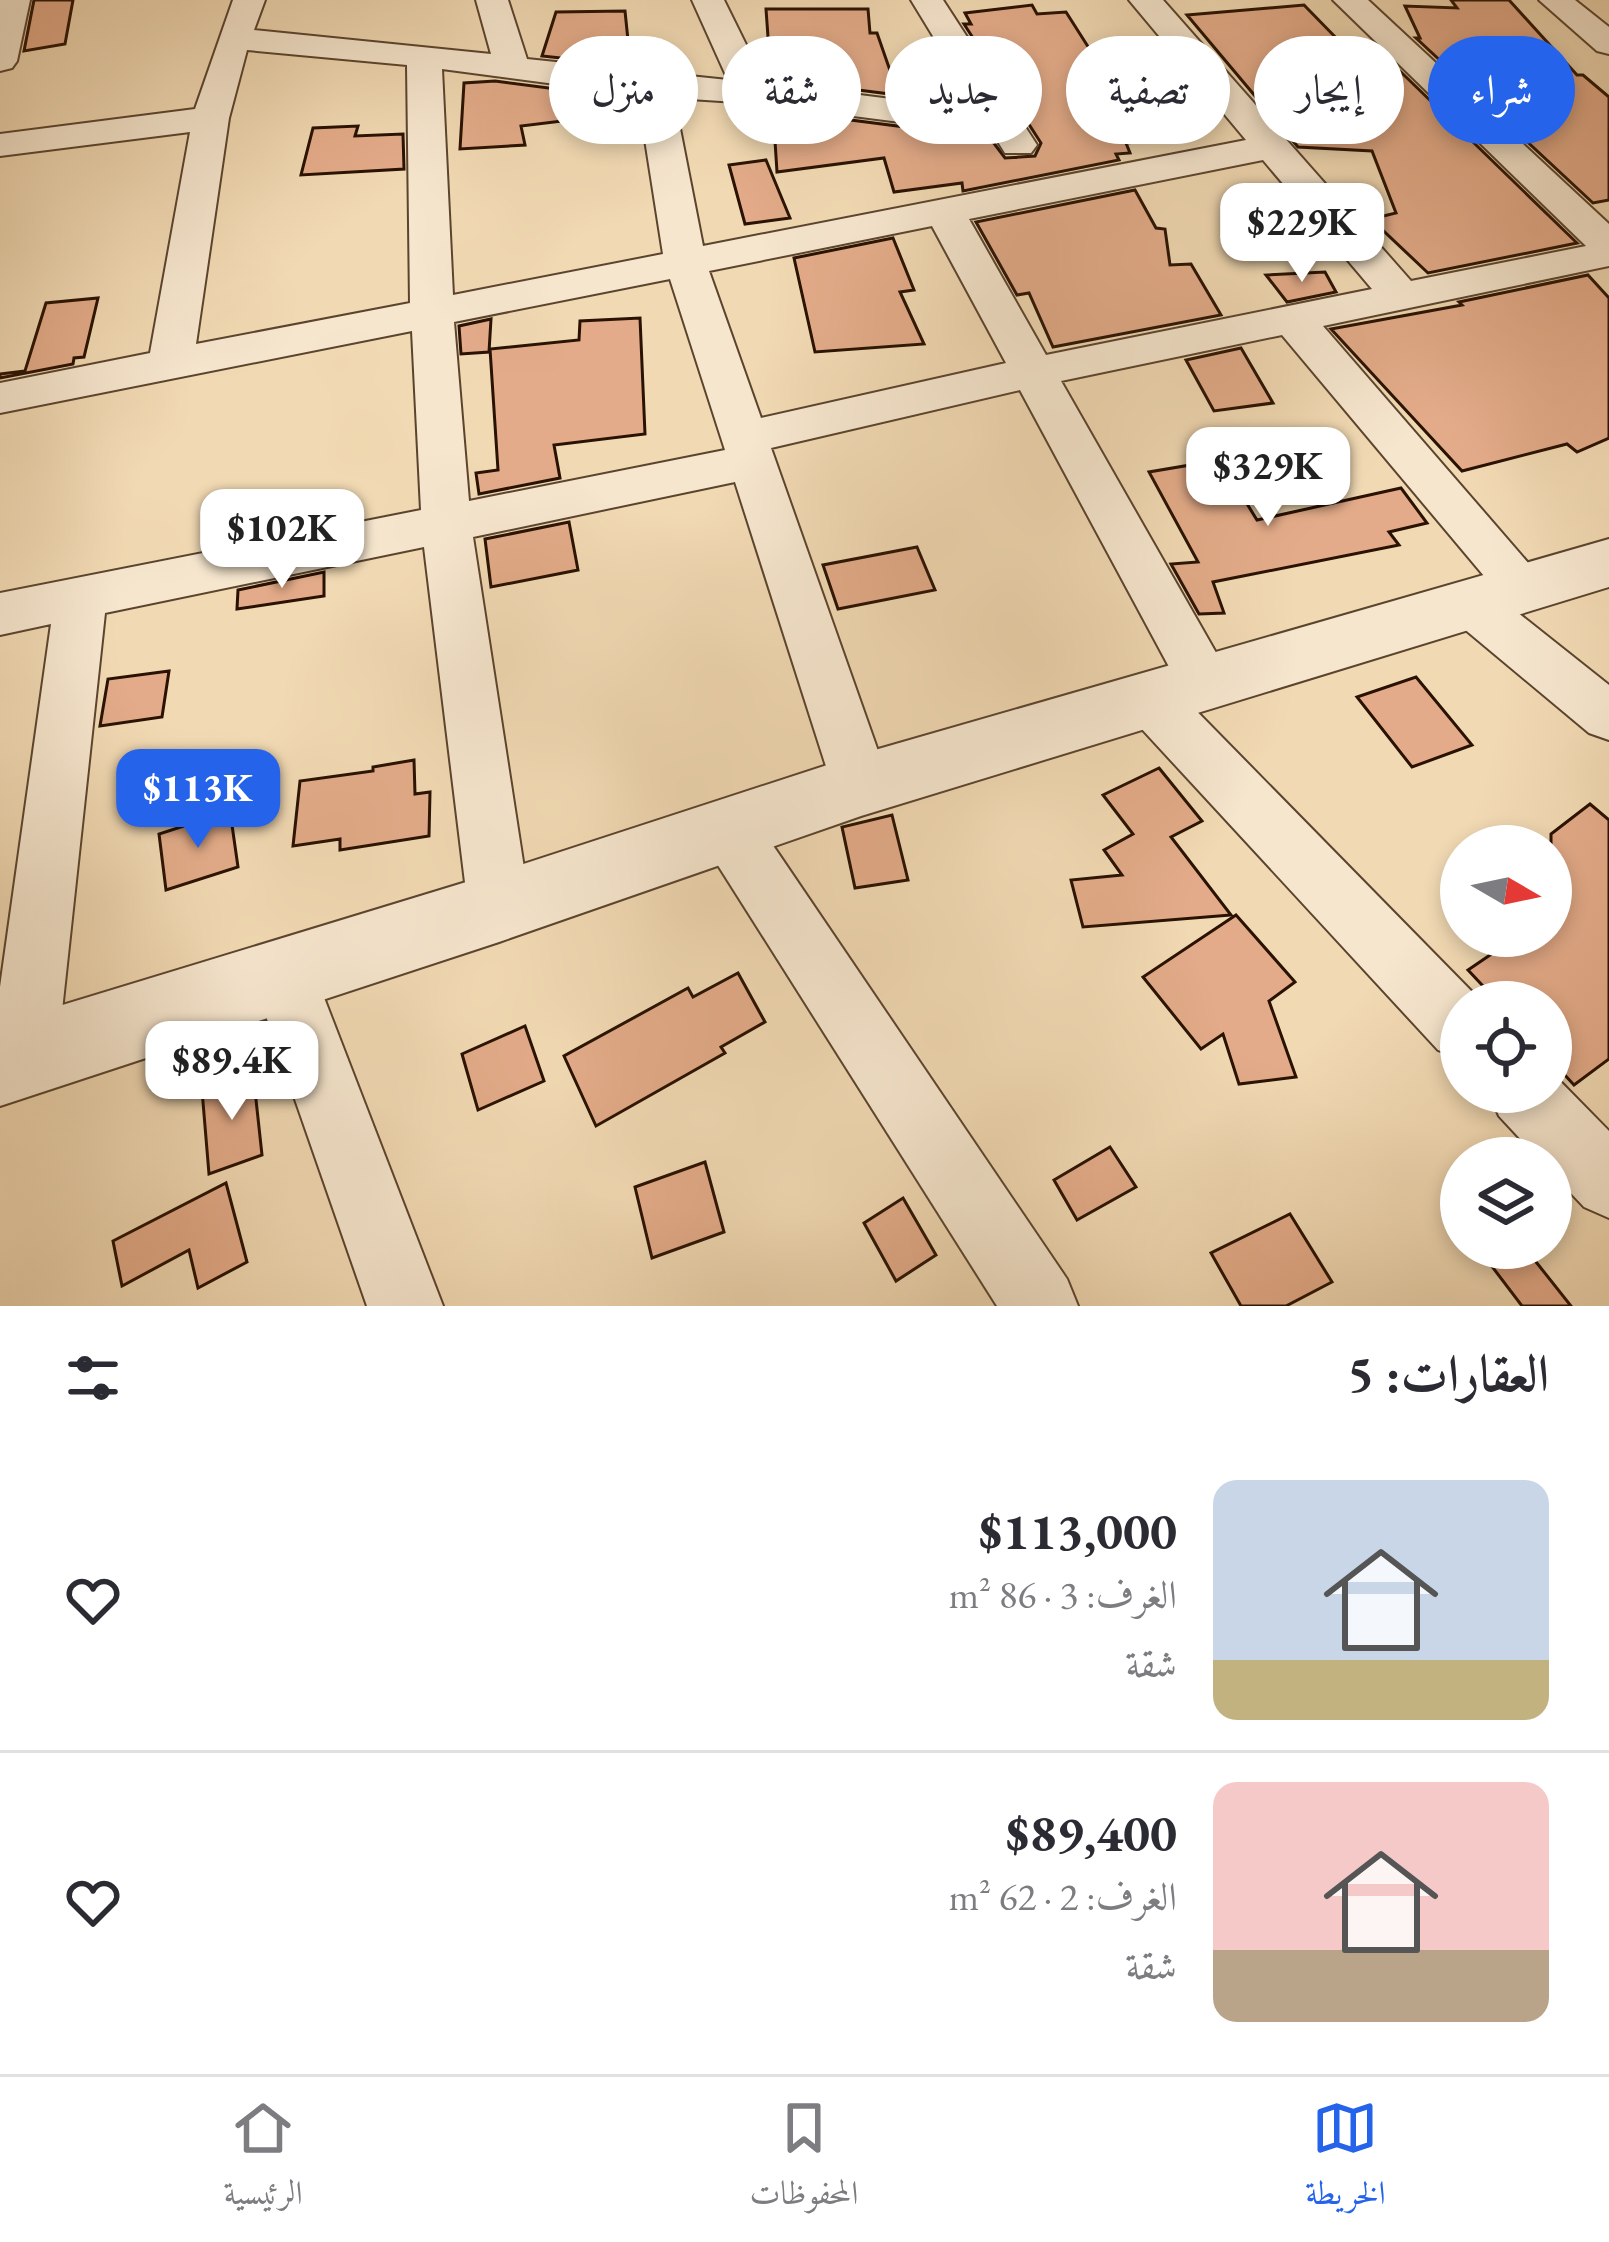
<!DOCTYPE html>
<html lang="ar">
<head>
<meta charset="utf-8">
<style>
	:root { --surface:#fff; --page:#f2f2f3; --text:#2b2b33; --muted:#7c7c81; --line:#e1e1e2; --accent:#2563eb }
	body { margin:0; font-family:"EB Garamond",Amiri,serif; background:var(--page); color:var(--text); direction:rtl; height:100vh; display:flex; flex-direction:column; font-size:45px; white-space:nowrap }
	* { box-sizing:border-box; margin:0 }
	p { font-size:39px; color:var(--muted) }
	.icon { flex:none; width:66px; height:66px; fill:none; stroke:currentColor; stroke-width:2; stroke-linecap:round; stroke-linejoin:round }
	.map { position:relative; height:1306px; overflow:hidden; direction:ltr }
	.panel { display:flex; flex-direction:column; background:var(--surface); flex:1 }
	.panel>* { flex:none }
	.hud { position:absolute; left:36px; top:36px; width:1539px; height:108px; direction:rtl; display:flex; gap:24px }
	.needle { width:78px; rotate:99deg }
	.controls { position:absolute; left:1440px; top:825px; display:grid; gap:24px }
	.controls a { display:grid; place-items:center; width:132px; height:132px; border-radius:50%; background:var(--surface); box-shadow:0 6px 18px #0003; font-size:60px }
	.price { position:absolute; translate:-50% -102px; padding:0 27px; border-radius:24px; background:#fff; color:#222; font-size:39px; line-height:78px; filter:drop-shadow(0 3px 6px #0008) }
	.price::after { content:''; position:absolute; left:50%; top:72px; width:36px; height:27px; margin-left:-18px; background:inherit; clip-path:polygon(0 0,100% 0,50% 100%) }
	.price.current { background:var(--accent); color:#fff }
	ul { padding:0; list-style:none }
	li { display:flex; align-items:center; gap:36px; height:300px; padding:0 60px }
	li+li { border-top:3px solid var(--line) }
	li span { display:grid; place-items:center; flex:none; width:336px; height:240px; border-radius:24px; color:#555 }
	li>.icon { margin-inline-start:auto }
	span .icon { width:144px; height:144px; fill:#fffc; stroke-width:1 }
	li b { font-size:51px }
	h2 { display:flex; justify-content:space-between; align-items:center; height:144px; padding:0 60px; font-size:51px }
	.tag { padding:0 42px; border-radius:54px; background:var(--surface); box-shadow:0 6px 18px #0003; font-size:42px; line-height:108px }
	.tag.current { background:var(--accent); color:#fff }
	.tabs { display:flex; justify-content:space-around; align-items:center; height:168px; border-top:3px solid var(--line); background:var(--surface); font-size:33px; color:var(--muted) }
	.tabs a { display:grid; justify-items:center; gap:6px }
	.tabs .current { color:var(--accent) }
	.map>svg:first-child { display:block }
</style>
</head>
<body>
<div class="map">
<svg width="1609" height="1306" viewBox="0 0 1609 1306">
	<rect width="100%" height="100%" fill="#f1d9b3"/>
	<filter id="stains"><feTurbulence type="fractalNoise" baseFrequency=".00167" numOctaves="4"/><feColorMatrix values="0 0 0 0 .2 0 0 0 0 .09 0 0 0 0 .02 0 0 0 .5 -.17"/></filter>
	<radialGradient id="worn" r=".72"><stop offset=".6" stop-color="#630" stop-opacity="0"/><stop offset="1" stop-color="#630" stop-opacity=".3"/></radialGradient>
	<!-- building -->
	<g fill="#e3ab89" stroke="#291202" stroke-width="3">
		<polygon points="34,0 73,0 65,44 24,51"/>
		<polygon points="1451,0 1509,0 1577,75 1583,75 1609,97 1609,200 1593,203 1416,38 1420,38 1405,6 1457,8"/>
		<polygon points="1032,5 1037,14 1066,12 1148,141 1126,143 1130,153 1116,154 1119,160 963,191 962,183 894,192 884,158 777,172 773,110 990,138 1005,158 1035,156 1041,143 964,24 971,24 965,13"/>
		<polygon points="1304,5 1344,46 1371,43 1577,243 1428,273 1371,219 1396,213 1372,151 1298,147 1187,15"/>
		<polygon points="766,9 868,9 870,33 877,33 894,82 952,77 969,104 771,79"/>
		<polygon points="625,11 629,50 635,51 636,66 542,56 556,12"/>
		<polygon points="495,81 634,99 636,112 521,126 525,145 460,149 464,83"/>
		<polygon points="358,126 355,136 403,134 404,169 301,175 313,128"/>
		<polygon points="766,160 790,218 745,224 729,165"/>
		<polygon points="1135,190 1156,228 1165,229 1170,265 1191,264 1221,315 1053,347 1029,293 1017,295 976,222"/>
		<polygon points="893,238 914,290 900,292 924,344 815,352 794,258"/>
		<polygon points="1325,272 1336,292 1287,302 1266,275"/>
		<polygon points="1588,275 1609,298 1609,438 1577,452 1567,444 1462,471 1331,329 1462,305 1459,302"/>
		<polygon points="98,298 84,357 74,358 73,364 0,378 0,374 25,371 46,303"/>
		<polygon points="640,318 645,434 554,445 560,478 479,494 476,473 498,470 490,349 579,340 580,321"/>
		<polygon points="491,319 489,352 461,354 459,326"/>
		<polygon points="1241,348 1273,403 1214,411 1186,360"/>
		<polygon points="1220,460 1257,520 1401,488 1427,523 1389,532 1399,545 1213,582 1224,613 1199,614 1171,564 1198,562 1149,472"/>
		<polygon points="322,496 323,525 242,541 244,508"/>
		<polygon points="569,522 578,570 491,587 485,539"/>
		<polygon points="917,547 935,590 838,609 823,565"/>
		<polygon points="324,572 324,596 237,609 238,590"/>
		<polygon points="169,671 162,717 100,726 108,679"/>
		<polygon points="1416,677 1472,745 1412,767 1357,697"/>
		<polygon points="414,760 415,794 430,792 429,836 340,850 340,839 293,846 300,781 373,771 373,767"/>
		<polygon points="1159,768 1202,821 1171,837 1231,915 1083,927 1071,880 1122,875 1104,850 1133,834 1103,795"/>
		<polygon points="1590,804 1609,820 1609,1059 1574,1085 1551,1060 1551,1002 1498,1002 1468,970 1518,936 1551,936 1551,834"/>
		<polygon points="230,811 238,867 166,890 159,834"/>
		<polygon points="892,815 908,880 855,888 842,827"/>
		<polygon points="1236,915 1295,982 1269,1001 1296,1077 1239,1084 1223,1034 1201,1049 1143,977"/>
		<polygon points="738,973 765,1022 721,1047 725,1053 596,1126 564,1056 688,988 693,997"/>
		<polygon points="525,1026 544,1081 478,1110 462,1054"/>
		<polygon points="253,1072 262,1155 209,1174 202,1090"/>
		<polygon points="1110,1147 1136,1187 1077,1220 1054,1180"/>
		<polygon points="705,1162 724,1232 652,1258 635,1187"/>
		<polygon points="226,1183 247,1262 198,1288 189,1250 122,1286 113,1241"/>
		<polygon points="903,1198 936,1255 896,1281 864,1223"/>
		<polygon points="1290,1214 1332,1282 1286,1306 1241,1306 1211,1253"/>
		<polygon points="1478,1248 1525,1248 1571,1306 1522,1306"/>
	</g>
	<g fill="none" stroke-linecap="round" stroke-linejoin="round">
		<!-- minor casing -->
		<g stroke="#5b442e" stroke-width="4">
			<g id="minor">
				<polygon points="0,0 30,0 17,61 12,68 0,71"/>
				<path d="M 233,0 L 265,0 L 254,30 L 491,54 L 476,0 L 508,0 L 527,59 L 728,80 L 692,0 L 724,0 L 765,83 L 978,110 L 911,0 L 943,0 L 1037,145 L 1031,153 L 1005,153 L 993,134 L 752,103 L 674,98 L 703,246 L 1246,140 L 1129,0 L 1163,0 L 1411,281 L 1586,246 L 1333,0 L 1368,0 L 1609,224 L 1609,266 L 1323,326 L 1549,587 L 1541,601 L 1523,607 L 1505,601 L 1282,335 L 1061,381 L 1235,686 L 1226,702 L 1207,708 L 1188,702 L 1020,390 L 771,448 L 890,785 L 882,803 L 861,810 L 840,803 L 832,785 L 735,482 L 473,537 L 530,907 L 521,927 L 499,936 L 477,927 L 468,907 L 424,547 L 105,613 L 57,1057 L 47,1081 L 23,1090 L 0,1081 L 0,987 L 51,624 L 0,635 L 0,593 L 421,510 L 412,331 L 0,413 L 0,383 L 150,353 L 190,132 L 0,156 L 0,134 L 195,109 ZM 247,50 L 407,65 L 410,303 L 196,344 L 229,118 ZM 442,69 L 638,95 L 663,254 L 453,295 ZM 1263,160 L 1372,289 L 1046,355 L 969,219 ZM 932,226 L 1006,363 L 761,418 L 709,271 ZM 670,279 L 725,450 L 469,501 L 454,322 Z"/>
				<polygon points="1539,0 1575,0 1609,27 1609,54 1597,51"/>
				<polygon points="1469,583 1488,589 1609,685 1609,740 1589,733 1450,617 1443,603 1450,589"/>
				<polygon points="1148,675 1168,682 1482,1002 1461,1002 1461,1059 1438,1050 1128,714 1120,698 1128,682"/>
				<polygon points="728,803 749,810 1067,1279 1078,1306 997,1306 707,848 698,829 707,810"/>
				<polygon points="283,942 306,951 443,1306 367,1306 251,973 260,951"/>
				<polygon points="1551,1072 1609,1131 1609,1218 1584,1207 1551,1172 1551,1158 1538,1158 1499,1116 1489,1092 1551,1092"/>
			</g>
		</g>
		<!-- tertiary casing -->
		<g stroke="#5b442e" stroke-width="4">
			<polygon id="tertiary" points="1609,539 1609,587 861,816 499,942 0,1106 0,1024 499,872 861,754"/>
		</g>
		<!-- minor -->
		<use href="#minor" fill="#f6e6ce" fill-rule="evenodd"/>
		<!-- tertiary -->
		<use href="#tertiary" fill="#f6e6ce" fill-rule="evenodd"/>
	</g>
	<rect width="100%" height="100%" filter="url(#stains)"/>
	<rect width="100%" height="100%" fill="url(#worn)"/>
</svg>
<div class="controls">
<a><svg class="needle" viewBox="-14 -14 28 28"><path d="M0-13l5 13h-10z" fill="#e53935"/><path d="M0 13l5-13h-10z" fill="#7c7c81"/></svg></a>
<a><svg class="icon" aria-label="locate" viewBox="0 0 24 24"><circle cx="12" cy="12" r="6"/><path d="M12 2v4M12 18v4M2 12h4M18 12h4"/></svg></a>
<a><svg class="icon" aria-label="layers" viewBox="0 0 24 24"><path d="M12 4l9 5-9 5-9-5zM3 14l9 5 9-5"/></svg></a>
</div>
<b class="price" style="left:1302px;top:285px">$229K</b>
<b class="price" style="left:1268px;top:529px">$329K</b>
<b class="price" style="left:282px;top:591px">$102K</b>
<b class="price current" style="left:198px;top:851px">$113K</b>
<b class="price" style="left:232px;top:1123px">$89.4K</b>
<div class="hud">
<a class="tag current">شراء</a>
<a class="tag">إيجار</a>
<a class="tag">تصفية</a>
<a class="tag">جديد</a>
<a class="tag">شقة</a>
<a class="tag">منزل</a>
</div>
</div>
<section class="panel">
<h2>العقارات: 5<svg class="icon" aria-label="filters" viewBox="0 0 24 24"><path d="M4 7h16M4 17h16"/><circle cx="9" cy="7" r="2"/><circle cx="15" cy="17" r="2"/></svg></h2>
<ul>
<li><span style="background:linear-gradient(#c9d6e8 75%,#c2b280 0)"><svg class="icon" aria-label="home" viewBox="0 0 24 24"><path d="M3 11l9-7 9 7M6 9v11h12V9"/></svg></span><div><b>$113,000</b><p>الغرف: 3 · 86 m²</p><p>شقة</p></div><svg class="icon" aria-label="heart" viewBox="0 0 24 24"><path d="M12 20l-8-8c-3-5 5-10 8-4 3-6 11-1 8 4z"/></svg></li>
<li><span style="background:linear-gradient(#f6c9c9 70%,#b9a48a 0)"><svg class="icon" aria-label="home" viewBox="0 0 24 24"><path d="M3 11l9-7 9 7M6 9v11h12V9"/></svg></span><div><b>$89,400</b><p>الغرف: 2 · 62 m²</p><p>شقة</p></div><svg class="icon" aria-label="heart" viewBox="0 0 24 24"><path d="M12 20l-8-8c-3-5 5-10 8-4 3-6 11-1 8 4z"/></svg></li>
</ul>
</section>
<nav class="tabs">
<a class="current"><svg class="icon" aria-label="map" viewBox="0 0 24 24"><path d="M3 6l6-2 6 2 6-2v14l-6 2-6-2-6 2zM9 4v14M15 6v14"/></svg>الخريطة</a>
<a><svg class="icon" aria-label="saved" viewBox="0 0 24 24"><path d="M7 4h10v16l-5-4-5 4z"/></svg>المحفوظات</a>
<a><svg class="icon" aria-label="home" viewBox="0 0 24 24"><path d="M3 11l9-7 9 7M6 9v11h12V9"/></svg>الرئيسية</a>
</nav>
</body>
</html>
